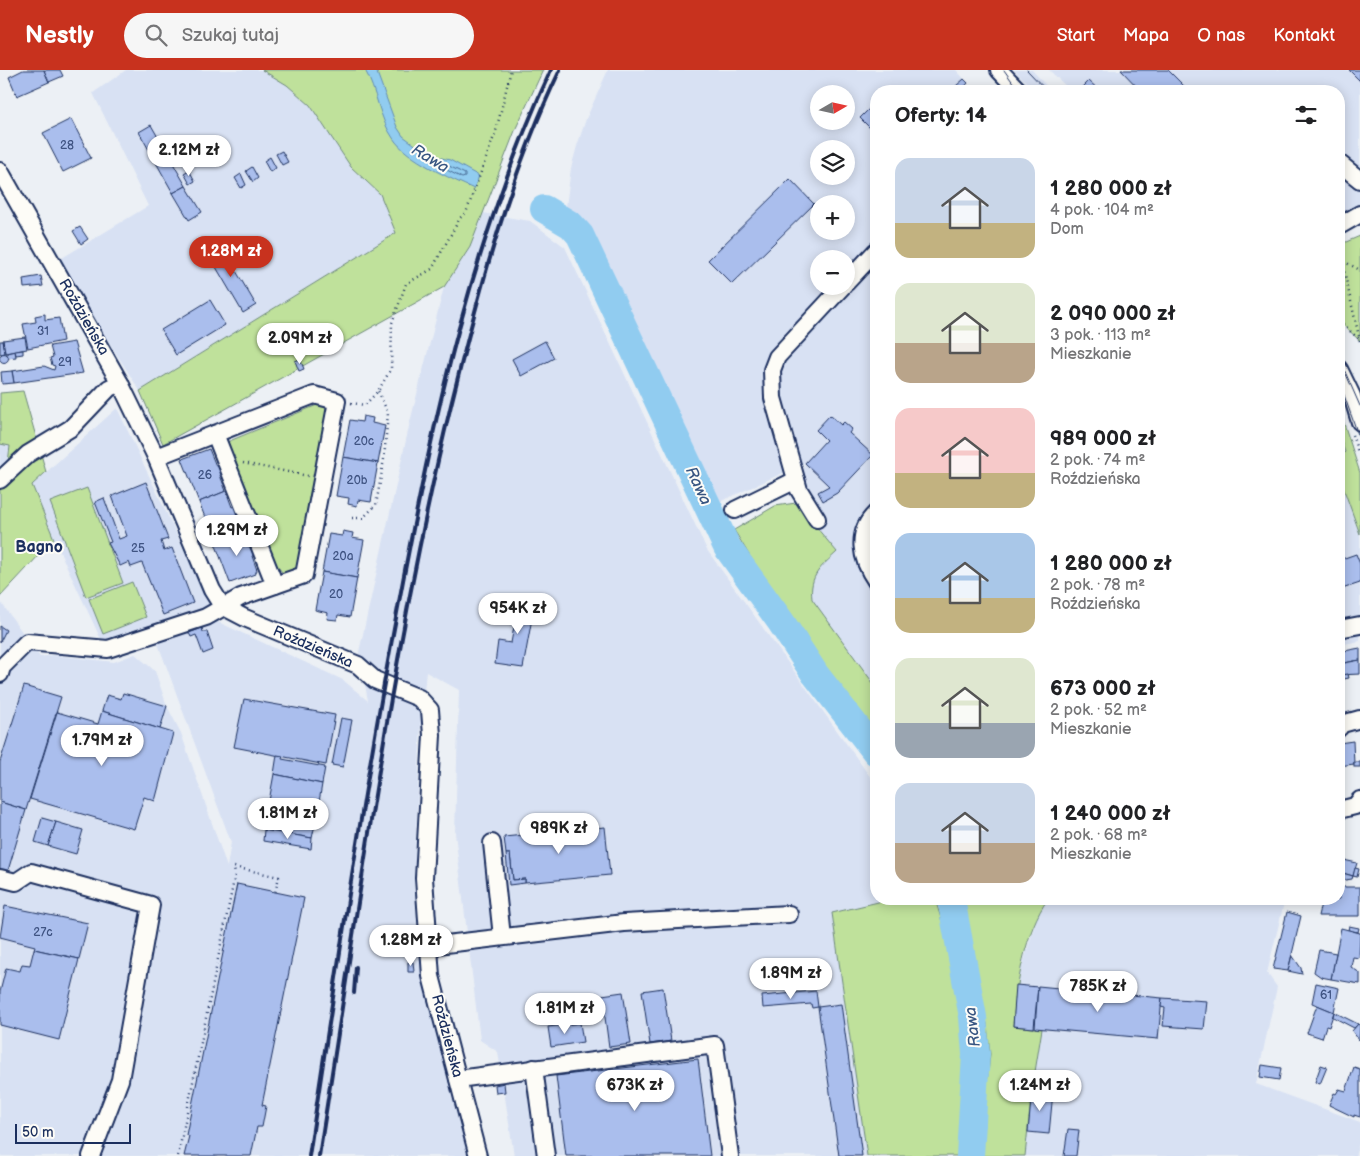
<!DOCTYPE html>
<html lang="pl">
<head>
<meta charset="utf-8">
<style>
	:root { --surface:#fff; --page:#f6f6f6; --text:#202124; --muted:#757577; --accent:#c8321e }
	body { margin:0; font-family:"Balsamiq Sans",sans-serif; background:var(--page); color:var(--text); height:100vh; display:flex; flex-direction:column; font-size:19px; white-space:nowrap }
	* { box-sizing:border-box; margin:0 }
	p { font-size:16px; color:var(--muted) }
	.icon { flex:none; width:28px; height:28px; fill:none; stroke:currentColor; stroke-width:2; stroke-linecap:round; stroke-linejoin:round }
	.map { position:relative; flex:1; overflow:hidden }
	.side { position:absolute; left:870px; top:15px; width:475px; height:820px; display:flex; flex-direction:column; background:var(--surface); border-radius:20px; box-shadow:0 2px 12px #0003 }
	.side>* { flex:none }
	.needle { width:32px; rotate:81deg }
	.controls { position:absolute; left:810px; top:15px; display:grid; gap:10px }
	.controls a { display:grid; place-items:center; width:45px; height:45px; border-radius:50%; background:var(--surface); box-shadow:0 2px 12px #0003; font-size:25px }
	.scale { position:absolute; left:15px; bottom:12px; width:116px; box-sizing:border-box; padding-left:5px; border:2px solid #1b2f5e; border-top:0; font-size:14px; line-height:18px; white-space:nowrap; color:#1b2f5e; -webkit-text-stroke:4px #fdfcf7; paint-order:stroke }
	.price { position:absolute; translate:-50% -42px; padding:0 11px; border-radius:18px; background:#fff; color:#222; font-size:16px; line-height:32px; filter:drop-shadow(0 1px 2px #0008) }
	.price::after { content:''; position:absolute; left:50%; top:30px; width:15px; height:11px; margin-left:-8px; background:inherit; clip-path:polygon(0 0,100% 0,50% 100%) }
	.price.on { background:var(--accent); color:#fff }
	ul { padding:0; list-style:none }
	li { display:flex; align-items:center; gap:15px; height:125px; padding:0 25px }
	li span { display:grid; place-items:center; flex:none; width:140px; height:100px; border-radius:15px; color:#555 }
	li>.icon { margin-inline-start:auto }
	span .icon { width:60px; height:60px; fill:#fffc; stroke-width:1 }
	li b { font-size:21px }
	h2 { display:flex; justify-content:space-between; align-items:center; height:60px; padding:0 25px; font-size:21px }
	header { display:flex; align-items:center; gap:30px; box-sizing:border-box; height:70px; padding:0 25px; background:var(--accent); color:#fff }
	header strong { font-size:24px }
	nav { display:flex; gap:28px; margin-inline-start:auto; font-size:18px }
	.search { width:350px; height:45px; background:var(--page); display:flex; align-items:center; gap:12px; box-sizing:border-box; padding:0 18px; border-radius:28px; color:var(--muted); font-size:19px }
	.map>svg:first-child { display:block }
</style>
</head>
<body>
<header>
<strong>Nestly</strong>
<div class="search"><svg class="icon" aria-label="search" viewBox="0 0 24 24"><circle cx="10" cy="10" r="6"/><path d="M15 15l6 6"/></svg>Szukaj tutaj</div>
<nav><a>Start</a><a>Mapa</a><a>O nas</a><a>Kontakt</a></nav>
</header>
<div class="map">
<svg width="1360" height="1086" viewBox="0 0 1360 1086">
	<rect width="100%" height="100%" fill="#ecf0f5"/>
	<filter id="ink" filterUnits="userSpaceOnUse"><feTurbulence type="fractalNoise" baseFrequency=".02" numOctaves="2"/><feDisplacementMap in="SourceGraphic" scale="10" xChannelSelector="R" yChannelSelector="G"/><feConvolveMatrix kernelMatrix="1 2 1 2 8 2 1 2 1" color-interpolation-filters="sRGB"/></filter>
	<g filter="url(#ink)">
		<!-- built -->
		<g fill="#d8e1f3" fill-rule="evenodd">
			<polygon points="126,0 262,0 287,15 310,35 351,97 380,124 396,163 140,321 57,191 148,136 93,23"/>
			<path d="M 608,0 L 956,0 L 968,13 L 957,16 L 960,21 L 876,21 L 876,617 L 812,529 L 810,516 L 817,501 L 837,482 L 796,433 L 805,393 L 717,433 L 645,289 L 588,157 L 566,137 L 571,98 L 577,76 L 586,49 ZM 819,24 L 846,24 L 846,51 L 819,51 ZM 819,79 L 846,79 L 846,106 L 819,106 ZM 819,134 L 846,134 L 846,161 L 819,161 ZM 819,189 L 846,189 L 846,216 L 819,216 Z"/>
			<polygon points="1014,0 1032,0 1051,21 1035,21"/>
			<polygon points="1049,0 1360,0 1360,136 1359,134 1339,147 1339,21 1071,21"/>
			<polygon points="483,143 530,151 565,177 707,480 876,715 876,829 891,829 832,844 867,1086 514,1086 498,982 480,970 455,763 459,620 426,602 421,650 414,815 421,894 468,1086 0,1086 0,531 40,587 53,585 114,592 135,584 155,601 167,636 181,663 227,797 231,772 157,571 216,551 343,610 368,631 359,582 410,352 444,217 470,177"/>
			<polygon points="117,338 213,541 104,576 54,469 32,415"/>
			<polygon points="0,374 10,376 8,393 0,406"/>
			<polygon points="1339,406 1360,464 1360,571 1339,575"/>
			<polygon points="1048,829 1285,829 1267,903 1277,917 1256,1014 1360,1052 1360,1071 1355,1086 1025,1086 1032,1020 1042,959 1013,956 1016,915 1039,841"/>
		</g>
		<!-- green -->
		<g fill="#bfe19b" stroke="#6d887c">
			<polygon points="262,0 543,0 516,58 470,177 444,217 163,374 140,321 396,163 380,124 351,97 310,35 287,15"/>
			<polygon points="1360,166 1360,271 1339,251 1339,175"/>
			<polygon points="23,321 46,402 32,415 54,469 0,527 0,406 8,393 10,376 0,374 0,323"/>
			<polygon points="322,333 327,340 299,498 291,505 283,503 276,495 227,372"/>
			<polygon points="1339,338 1360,403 1360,464 1339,406 1339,387 1345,382 1339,366"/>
			<polygon points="87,418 123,513 86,527 50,432"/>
			<path d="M 796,433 L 837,482 C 821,497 809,505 812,529 L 876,617 L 876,668 C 825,601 777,532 734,460 L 775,436 Z"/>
			<polygon points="132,512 146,547 103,564 89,529"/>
			<polygon points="891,829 935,829 952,884 967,969 966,1018 958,1086 867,1086 832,843"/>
			<path d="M 960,829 L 1048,829 C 1025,860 1016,917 1013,956 L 1042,959 L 1032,1020 L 1025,1086 L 980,1086 L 990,984 L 987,954 Z"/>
		</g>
		<!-- water -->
		<path fill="#91ccf0" stroke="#628db6" d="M 365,0 L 376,0 L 397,57 L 403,66 L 429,85 L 450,90 L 479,106 L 474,119 C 450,108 407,90 393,68 C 379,48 377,21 365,0 Z"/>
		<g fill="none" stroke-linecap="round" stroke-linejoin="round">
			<!-- shore -->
			<polygon stroke="#4a6e98" stroke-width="1" points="447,95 465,104 465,107 462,108 445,99 444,96"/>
			<!-- river -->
			<g stroke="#91ccf0" stroke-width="28">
				<polyline points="544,139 571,155 580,165 727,477 781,552 815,604 876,682"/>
				<polyline points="951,829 973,947 976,984 970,1086"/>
			</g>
		</g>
		<!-- building -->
		<g fill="#aabeed" stroke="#1b2f5e">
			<polygon points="23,0 44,0 49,12 17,26 9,7"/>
			<polygon points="44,0 60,0 63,6 49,12"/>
			<polygon points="1121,0 1168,0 1189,21 1141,21"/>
			<polygon points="1349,0 1360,0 1360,11"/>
			<polygon points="964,9 968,13 961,21 956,16"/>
			<polygon points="1089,11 1100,21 1079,21"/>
			<polygon points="876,32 876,64 860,48"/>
			<polygon points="71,49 91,88 63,102 43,63"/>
			<polygon points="151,55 186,116 173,123 139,62"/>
			<polygon points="282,81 288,92 282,95 276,84"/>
			<polygon points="270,87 276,98 270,102 264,91"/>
			<polygon points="252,97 258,108 253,112 246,101"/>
			<polygon points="189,100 195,111 190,114 184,103"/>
			<polygon points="241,104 246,115 241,118 235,108"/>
			<polygon points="790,109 814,134 732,214 708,190"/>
			<polygon points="186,116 202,142 189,150 173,123"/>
			<polygon points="80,157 88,169 81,174 73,161"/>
			<polygon points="219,172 256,235 243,243 206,180"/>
			<polygon points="41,206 43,216 24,218 23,209"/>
			<polygon points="210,230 225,255 176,285 161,260"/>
			<polygon points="45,244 45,250 59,248 63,271 28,278 23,254 36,252 35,246"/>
			<polygon points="25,267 27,279 5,283 3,270"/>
			<polygon points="0,271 3,271 5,283 0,284"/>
			<polygon points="545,271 554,288 521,306 512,289"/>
			<polygon points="74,272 83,303 14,313 12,301 44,296 54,300 55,296 52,295 50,288 53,287 50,276"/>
			<polygon points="23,280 23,284 16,285 15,281"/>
			<polygon points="15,281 16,287 7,288 7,283"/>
			<circle cx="4" cy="288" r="4.5"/>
			<polygon points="300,289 304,299 299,301 295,291"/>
			<polygon points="12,301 14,313 2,314 1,302"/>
			<polygon points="830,345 841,355 844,352 852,359 849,363 873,385 837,423 823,431 818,422 829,416 805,393 826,370 816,360"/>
			<polygon points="363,346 373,348 372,353 385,356 378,393 343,387 350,350 362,352"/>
			<polygon points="209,379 216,396 221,393 225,404 220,405 226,421 199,432 182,389"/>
			<polygon points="343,387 378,393 371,432 358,430 357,436 348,434 349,428 336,426"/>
			<polygon points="146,412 168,469 161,471 164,481 172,478 193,533 163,545 142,493 131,497 129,492 120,496 108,473 111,472 95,432 104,428 119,469 127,466 112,426"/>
			<polygon points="226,421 232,437 237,435 241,444 236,445 242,462 215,473 199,432"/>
			<polygon points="343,461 353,463 352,468 364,470 357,508 322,502 329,464 342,466"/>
			<polygon points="242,462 248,477 253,475 257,484 252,486 257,500 255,504 230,513 215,473"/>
			<polygon points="1356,484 1360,494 1360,513 1339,520 1339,490"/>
			<polygon points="322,502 357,508 350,547 338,545 337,550 327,549 328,543 315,540"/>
			<polygon points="520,524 536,526 523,598 495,594 498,571 511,573"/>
			<polygon points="0,556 6,560 0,572"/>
			<polygon points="202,558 203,562 207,562 213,580 203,584 196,565 191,567 189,563"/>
			<polygon points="1360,578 1360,590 1339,594 1339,582"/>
			<polygon points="1360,590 1360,604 1339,605 1339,594"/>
			<polygon points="1348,604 1349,608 1339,610 1339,605"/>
			<polygon points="24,616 61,627 26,740 0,732 0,692"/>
			<polygon points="123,623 167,636 160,659 102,641 107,625 121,629"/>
			<polygon points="244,629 335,645 326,695 234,677"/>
			<polygon points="102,641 173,663 155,731 144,727 134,759 30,729 57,642 98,654"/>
			<polygon points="341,648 352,650 343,697 332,695"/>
			<polygon points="1353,671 1354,694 1339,696 1339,673"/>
			<polygon points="277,685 283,686 282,689 325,697 322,714 274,704"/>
			<rect x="1354" y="692" width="6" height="5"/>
			<polygon points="274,704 322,714 316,750 267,742"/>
			<polygon points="0,732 26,740 7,804 0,802"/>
			<polygon points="267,742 316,750 312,768 264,760"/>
			<polygon points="42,748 56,752 48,776 35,772"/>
			<polygon points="56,752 83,760 76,784 48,776"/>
			<polygon points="605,757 610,805 525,813 525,809 513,810 510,784 506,784 504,767"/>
			<polygon points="264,760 312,768 311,779 263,771"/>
			<polygon points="506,784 510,784 513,810 525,809 525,813 509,815"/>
			<polygon points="1339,789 1357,793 1353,806 1339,802"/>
			<polygon points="1355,798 1359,799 1357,807 1353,806"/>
			<polygon points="1339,802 1353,806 1352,809 1339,811"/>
			<polygon points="237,814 304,828 262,1035 266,1036 262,1057 257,1057 251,1086 184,1086 189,1066 186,1065"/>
			<polygon points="1339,817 1360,817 1360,846 1318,846 1322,829 1339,829"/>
			<polygon points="5,836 88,853 79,889 34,879 35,876 0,867"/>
			<polygon points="1287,842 1301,846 1288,901 1273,899"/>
			<polygon points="1349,856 1359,858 1358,862 1348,860"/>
			<polygon points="1341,858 1360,863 1359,888 1353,887 1351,897 1360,903 1360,914 1331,909"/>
			<polygon points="34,879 79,889 59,970 0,955 0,922 6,898 20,901 22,894 30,895"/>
			<polygon points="1319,880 1336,883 1331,909 1321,907 1314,902"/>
			<polygon points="1292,885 1301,898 1302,904 1288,901"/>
			<polygon points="408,892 413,892 414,902 408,902"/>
			<polygon points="1316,913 1339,918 1334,942 1312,933"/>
			<polygon points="1016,915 1038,917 1034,958 1013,956"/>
			<polygon points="1038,916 1162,928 1158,969 1035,958"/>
			<polygon points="663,918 671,971 650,974 642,921"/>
			<polygon points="816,921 818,937 812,938 811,934 763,938 762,926"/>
			<polygon points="623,922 631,974 609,977 602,925"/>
			<polygon points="594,924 597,937 555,944 552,930"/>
			<polygon points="1162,928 1207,931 1204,959 1163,956 1165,938 1161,937"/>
			<polygon points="841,934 862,1086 839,1086 818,937"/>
			<polygon points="1317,935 1334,942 1329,957 1326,956 1322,968 1307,963"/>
			<polygon points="1334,942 1358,954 1354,958 1333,947"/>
			<polygon points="580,953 583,972 551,977 548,957"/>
			<polygon points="1358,954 1360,956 1359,970 1352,961"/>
			<polygon points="698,989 710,1086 566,1086 556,1006"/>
			<polygon points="1262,995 1281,998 1279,1010 1260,1007"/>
			<polygon points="1321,995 1327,997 1320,1014 1315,1012"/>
			<polygon points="1354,997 1360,999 1360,1047 1354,1045 1354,1047 1329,1035 1334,1023 1336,1024 1339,1019 1346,1021"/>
			<polygon points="504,1013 505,1022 496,1023 495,1015"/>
			<polygon points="1032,1020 1053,1022 1049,1064 1028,1062"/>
			<polygon points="1068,1059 1079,1060 1076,1086 1064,1086"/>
		</g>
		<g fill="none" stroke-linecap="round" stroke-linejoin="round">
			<!-- minor casing -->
			<g stroke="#1b2f5e" stroke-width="20">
				<g id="minor">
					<polyline points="999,0 1019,21"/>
					<polyline points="1339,93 1360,110"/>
					<polyline points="0,101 120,313 156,387 212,520 222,536 245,548 358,595 375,610 419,628 430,640 432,665 424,808 431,906 478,1086"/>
					<polyline points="1339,156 1360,144"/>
					<polyline points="846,213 876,181"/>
					<polyline points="1339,299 1352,326 1360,352"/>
					<polyline points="215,364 275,515"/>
					<polyline points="0,410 28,384 71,358 109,318 120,313"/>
					<polyline points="735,440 796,410"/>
					<path d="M 876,443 C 855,463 861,489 876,511"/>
					<polyline points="817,449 799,420 773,328 772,300 777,287 843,216"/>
					<polyline points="1339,559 1360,555"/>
					<polyline points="0,604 2,597 27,572 108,579 206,547 241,527 304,505 337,331 314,325 156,387"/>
					<polyline points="1339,658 1342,654 1360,649"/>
					<polyline points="1339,740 1355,736 1360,730"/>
					<polyline points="492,773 502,867"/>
					<polyline points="0,808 16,812 31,802 151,835 120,1010 91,1086"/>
					<polyline points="429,876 624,853 789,844"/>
					<polyline points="534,998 546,1086"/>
					<polyline points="458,1009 715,975 730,1086"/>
				</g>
			</g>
			<!-- path -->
			<g stroke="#1b2f5e" stroke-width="2.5" stroke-dasharray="1 4" stroke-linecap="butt">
				<polyline points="1339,189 1360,200"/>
				<polyline points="1342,192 1360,271"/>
				<polyline points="1339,251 1360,270"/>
				<polyline points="351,333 365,335 378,321 391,299 392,253 406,214 432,199 460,148 466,143 496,61 511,0"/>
				<polyline points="1352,365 1358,382"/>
				<polyline points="243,393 308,406"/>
				<polyline points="352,448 363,448 376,435 384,389 388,343 378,321"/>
				<polyline points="178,1086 235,805 234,797 279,807 275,823"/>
			</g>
			<!-- minor -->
			<use href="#minor" stroke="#fdfcf7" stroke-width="16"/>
			<!-- tram -->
			<g stroke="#1b2f5e" stroke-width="1">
				<polyline points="1004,0 1019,21"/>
				<polyline points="1027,0 1047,21"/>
				<polyline points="1339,288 1360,336"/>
				<polyline points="1339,311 1360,370"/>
			</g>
			<!-- rail -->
			<g stroke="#1b2f5e" stroke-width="4">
				<polyline points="354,923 356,897"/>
				<path d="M 309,1086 C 337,901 364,716 399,532 C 433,348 472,171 551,0"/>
				<path d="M 319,1086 C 359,835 391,582 451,335 C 479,222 509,106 560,0"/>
			</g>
		</g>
	</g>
	<g text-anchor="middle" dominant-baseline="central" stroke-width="4" stroke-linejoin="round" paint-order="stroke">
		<!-- number labels -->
		<g font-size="12" fill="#3f5382">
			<text x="67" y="75">28</text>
			<text x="43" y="261">31</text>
			<text x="65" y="292">29</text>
			<text x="364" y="371">20c</text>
			<text x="205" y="405">26</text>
			<text x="357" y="410">20b</text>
			<text x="138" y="478">25</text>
			<text x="343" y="486">20a</text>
			<text x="336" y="524">20</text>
			<text x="43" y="862">27c</text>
			<text x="1326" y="925">61</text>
		</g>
		<!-- street labels -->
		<g font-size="15" fill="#1b2f5e" stroke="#fdfcf7">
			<text transform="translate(84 247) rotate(60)">Roździeńska</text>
			<text transform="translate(313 577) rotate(23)">Roździeńska</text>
			<text transform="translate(447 966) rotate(75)">Roździeńska</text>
		</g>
		<!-- water labels -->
		<g font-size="16" font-style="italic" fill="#385682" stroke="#fdfcf7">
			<text transform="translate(430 89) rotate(31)">Rawa</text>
			<text transform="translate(698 416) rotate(65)">Rawa</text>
			<text transform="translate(973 957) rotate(-97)">Rawa</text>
		</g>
		<!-- neighbourhood labels -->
		<g font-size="16" font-weight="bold" fill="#1b2f5e" stroke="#fdfcf7">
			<text x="39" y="477">Bagno</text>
		</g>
	</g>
</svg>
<div class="controls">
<a><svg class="needle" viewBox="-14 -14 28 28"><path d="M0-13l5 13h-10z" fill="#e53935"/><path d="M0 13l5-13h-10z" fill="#757577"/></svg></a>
<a><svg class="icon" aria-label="layers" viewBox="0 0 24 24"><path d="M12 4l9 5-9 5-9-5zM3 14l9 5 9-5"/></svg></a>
<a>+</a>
<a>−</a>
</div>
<div class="scale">50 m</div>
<b class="price" style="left:189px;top:107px">2.12M zł</b>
<b class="price on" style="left:231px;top:208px">1.28M zł</b>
<b class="price" style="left:300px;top:295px">2.09M zł</b>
<b class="price" style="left:237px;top:487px">1.29M zł</b>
<b class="price" style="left:518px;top:565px">954K zł</b>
<b class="price" style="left:102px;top:697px">1.79M zł</b>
<b class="price" style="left:288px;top:770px">1.81M zł</b>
<b class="price" style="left:559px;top:785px">989K zł</b>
<b class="price" style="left:411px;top:897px">1.28M zł</b>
<b class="price" style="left:791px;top:930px">1.89M zł</b>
<b class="price" style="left:1098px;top:943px">785K zł</b>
<b class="price" style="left:565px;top:965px">1.81M zł</b>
<b class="price" style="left:635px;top:1042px">673K zł</b>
<b class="price" style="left:1040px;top:1042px">1.24M zł</b>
<section class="side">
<h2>Oferty: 14<svg class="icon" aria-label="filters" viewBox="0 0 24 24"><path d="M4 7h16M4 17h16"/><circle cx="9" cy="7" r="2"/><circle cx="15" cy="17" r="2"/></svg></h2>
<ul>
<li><span style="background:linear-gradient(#c9d6e8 65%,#c2b280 0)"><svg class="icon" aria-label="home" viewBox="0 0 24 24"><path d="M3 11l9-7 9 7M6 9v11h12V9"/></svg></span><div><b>1 280 000 zł</b><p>4 pok. · 104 m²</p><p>Dom</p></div></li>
<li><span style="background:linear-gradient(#dfe7d0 60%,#b9a48a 0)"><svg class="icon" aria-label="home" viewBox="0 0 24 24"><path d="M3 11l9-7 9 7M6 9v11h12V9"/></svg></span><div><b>2 090 000 zł</b><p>3 pok. · 113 m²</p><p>Mieszkanie</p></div></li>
<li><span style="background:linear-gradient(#f6c9c9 65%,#c2b280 0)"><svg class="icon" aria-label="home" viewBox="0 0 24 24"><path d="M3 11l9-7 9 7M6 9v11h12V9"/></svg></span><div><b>989 000 zł</b><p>2 pok. · 74 m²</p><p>Roździeńska</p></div></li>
<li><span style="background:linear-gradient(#a9c7e8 65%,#c2b280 0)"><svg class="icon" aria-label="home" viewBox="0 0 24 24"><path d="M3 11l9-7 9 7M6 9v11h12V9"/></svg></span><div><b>1 280 000 zł</b><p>2 pok. · 78 m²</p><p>Roździeńska</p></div></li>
<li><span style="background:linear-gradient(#dfe7d0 65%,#9aa5b1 0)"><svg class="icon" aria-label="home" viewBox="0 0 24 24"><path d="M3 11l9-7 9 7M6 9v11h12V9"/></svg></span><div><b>673 000 zł</b><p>2 pok. · 52 m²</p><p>Mieszkanie</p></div></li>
<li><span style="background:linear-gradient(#c9d6e8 60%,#b9a48a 0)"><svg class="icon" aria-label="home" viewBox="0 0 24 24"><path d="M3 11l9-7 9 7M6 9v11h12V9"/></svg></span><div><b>1 240 000 zł</b><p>2 pok. · 68 m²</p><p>Mieszkanie</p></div></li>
</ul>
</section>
</div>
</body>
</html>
